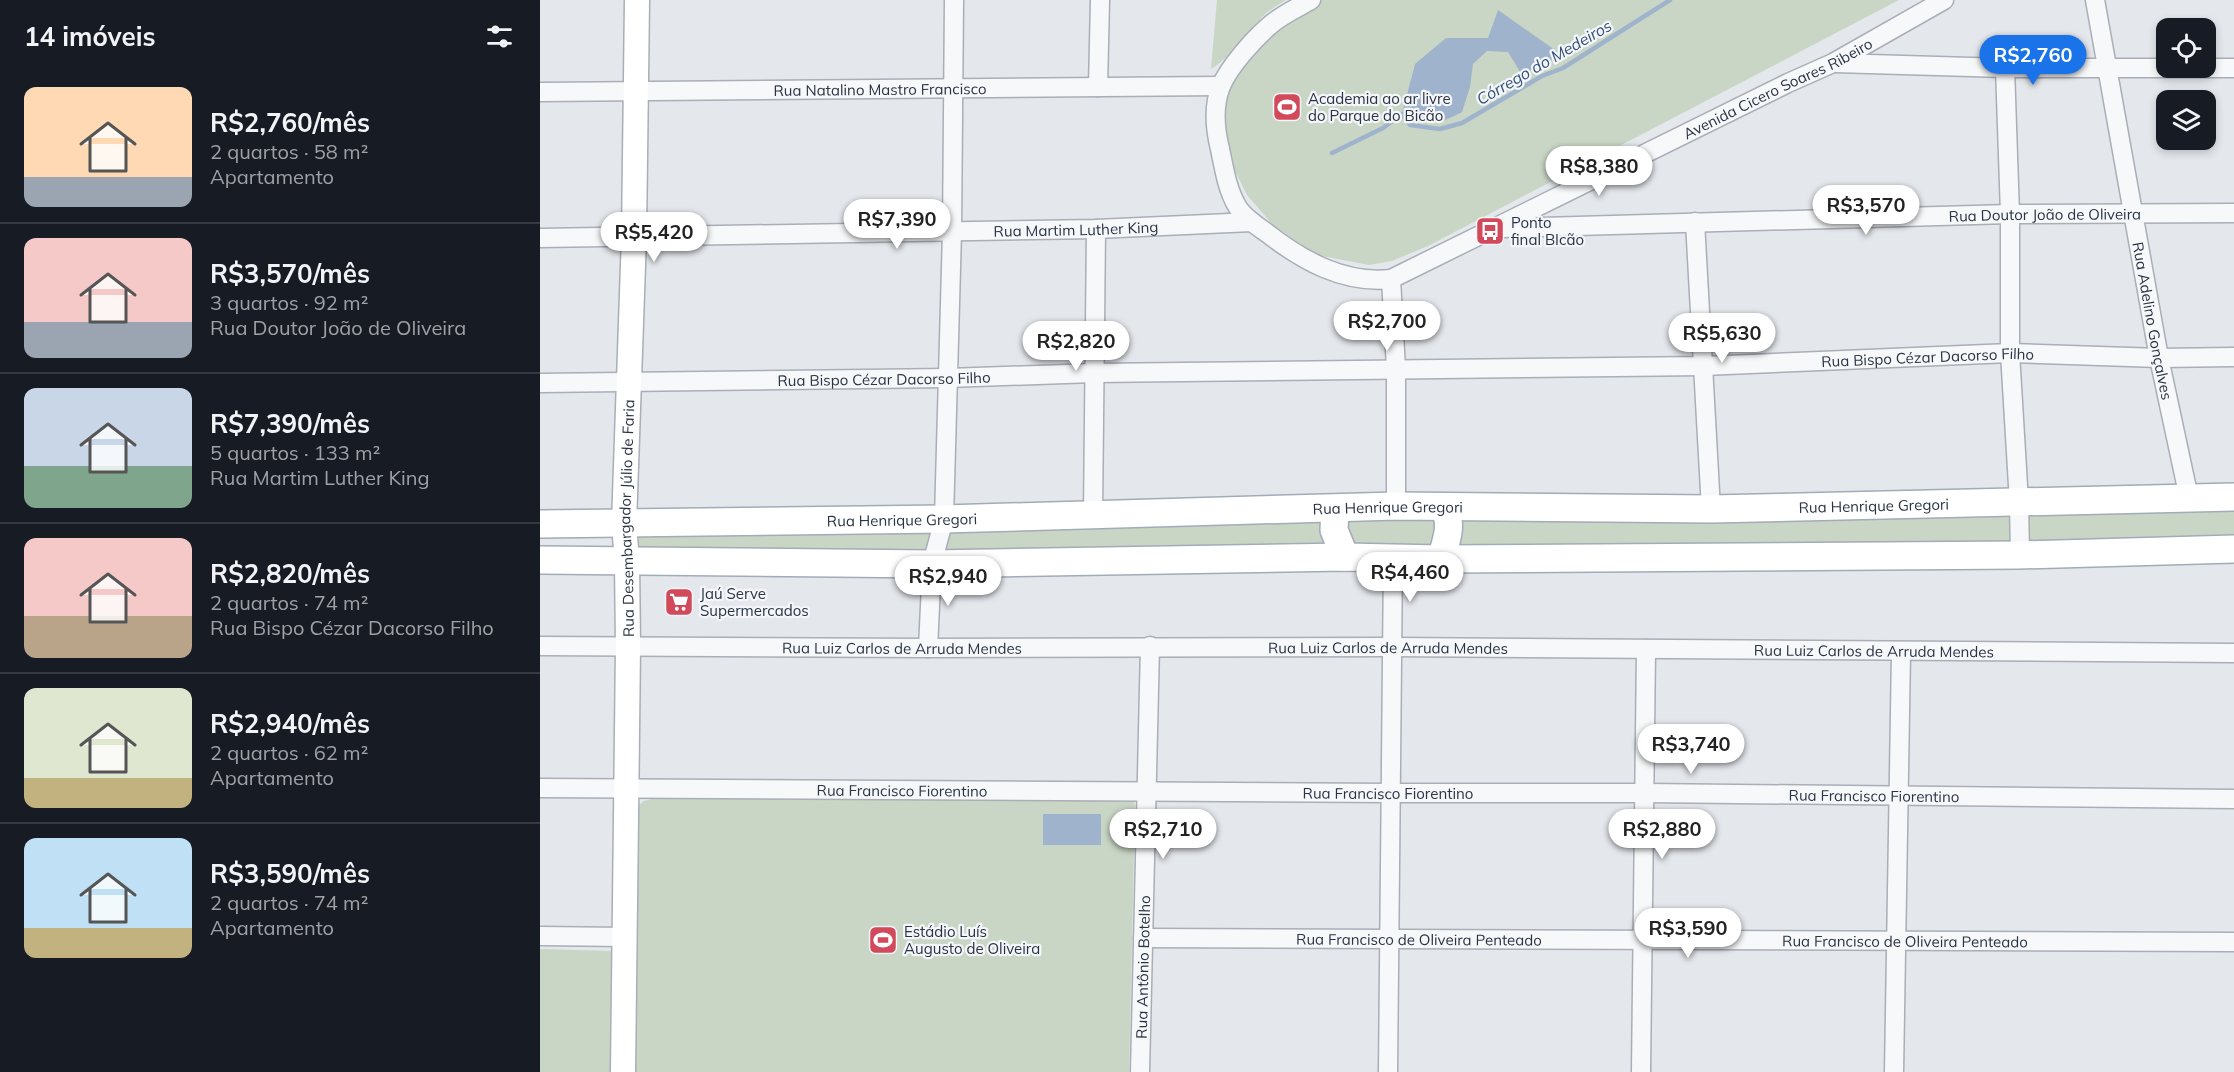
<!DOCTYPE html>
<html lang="pt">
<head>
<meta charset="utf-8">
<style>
	:root { --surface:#171b24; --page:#242831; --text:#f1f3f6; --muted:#9ea1a6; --line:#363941; --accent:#1a73e8 }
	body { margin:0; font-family:Mulish,sans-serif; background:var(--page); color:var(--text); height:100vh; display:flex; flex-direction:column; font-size:22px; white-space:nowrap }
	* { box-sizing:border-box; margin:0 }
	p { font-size:20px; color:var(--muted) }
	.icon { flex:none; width:33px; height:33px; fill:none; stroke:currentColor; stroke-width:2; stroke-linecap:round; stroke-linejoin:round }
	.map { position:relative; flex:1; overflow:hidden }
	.side { display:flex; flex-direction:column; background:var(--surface); width:540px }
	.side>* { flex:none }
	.fabs { position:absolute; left:1616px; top:18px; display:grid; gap:12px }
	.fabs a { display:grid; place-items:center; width:60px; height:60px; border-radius:12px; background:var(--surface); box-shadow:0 3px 9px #0003; font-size:30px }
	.price { position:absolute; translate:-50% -51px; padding:0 14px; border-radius:21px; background:#fff; color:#222; font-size:20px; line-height:39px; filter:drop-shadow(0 2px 3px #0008) }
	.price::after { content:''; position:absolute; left:50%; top:36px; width:18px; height:14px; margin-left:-9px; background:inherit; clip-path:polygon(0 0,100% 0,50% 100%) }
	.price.current { background:var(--accent); color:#fff }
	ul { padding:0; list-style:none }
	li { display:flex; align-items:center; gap:18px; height:150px; padding:0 24px }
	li+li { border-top:2px solid var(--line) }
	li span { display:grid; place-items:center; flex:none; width:168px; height:120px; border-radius:12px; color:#555 }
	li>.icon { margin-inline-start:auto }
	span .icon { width:72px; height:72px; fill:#fffc; stroke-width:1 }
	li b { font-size:26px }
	h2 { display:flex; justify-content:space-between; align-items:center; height:72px; padding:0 24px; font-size:26px }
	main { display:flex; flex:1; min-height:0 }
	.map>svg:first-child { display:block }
</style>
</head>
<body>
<main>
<section class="side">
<h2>14 imóveis<svg class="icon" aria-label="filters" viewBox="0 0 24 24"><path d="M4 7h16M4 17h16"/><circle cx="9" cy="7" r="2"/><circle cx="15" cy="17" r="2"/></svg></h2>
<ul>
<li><span style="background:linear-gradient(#ffd9b3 75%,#9aa5b1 0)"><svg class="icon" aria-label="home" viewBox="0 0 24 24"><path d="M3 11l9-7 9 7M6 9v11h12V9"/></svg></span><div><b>R$2,760/mês</b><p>2 quartos · 58 m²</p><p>Apartamento</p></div></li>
<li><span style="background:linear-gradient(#f6c9c9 70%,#9aa5b1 0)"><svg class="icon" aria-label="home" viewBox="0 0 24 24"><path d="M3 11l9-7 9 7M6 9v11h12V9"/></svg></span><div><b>R$3,570/mês</b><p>3 quartos · 92 m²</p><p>Rua Doutor João de Oliveira</p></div></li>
<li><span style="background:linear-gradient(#c9d6e8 65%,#7fa58c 0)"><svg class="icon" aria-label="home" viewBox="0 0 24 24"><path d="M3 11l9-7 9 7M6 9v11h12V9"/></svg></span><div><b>R$7,390/mês</b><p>5 quartos · 133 m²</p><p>Rua Martim Luther King</p></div></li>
<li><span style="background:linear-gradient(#f6c9c9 65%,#b9a48a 0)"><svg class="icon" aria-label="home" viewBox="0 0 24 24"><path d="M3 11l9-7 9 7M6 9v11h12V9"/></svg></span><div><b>R$2,820/mês</b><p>2 quartos · 74 m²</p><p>Rua Bispo Cézar Dacorso Filho</p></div></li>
<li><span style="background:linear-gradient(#dfe7d0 75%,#c2b280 0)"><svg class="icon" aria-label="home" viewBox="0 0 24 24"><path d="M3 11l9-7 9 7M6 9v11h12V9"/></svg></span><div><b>R$2,940/mês</b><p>2 quartos · 62 m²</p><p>Apartamento</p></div></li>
<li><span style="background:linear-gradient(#bfe0f5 75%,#c2b280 0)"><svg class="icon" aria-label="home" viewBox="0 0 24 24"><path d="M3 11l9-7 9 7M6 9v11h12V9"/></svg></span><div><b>R$3,590/mês</b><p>2 quartos · 74 m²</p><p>Apartamento</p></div></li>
</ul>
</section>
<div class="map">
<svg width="1694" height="1072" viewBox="0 0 1694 1072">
	<rect width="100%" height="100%" fill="#e4e7ec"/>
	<!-- green -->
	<g fill="#c9d6c5">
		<path d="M 677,0 L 746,0 C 738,5 729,10 722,17 C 704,35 693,56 671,69 Z"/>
		<polygon points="780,0 1359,0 888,246 852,261 829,265 777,255 732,224 707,195 689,159 683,120 691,81 731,30"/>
		<polygon points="1694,505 1694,541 1313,547 96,552 96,515"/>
		<polygon points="114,798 593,799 595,806 589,1072 91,1072 96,808 104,801"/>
		<polygon points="0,949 74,951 70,1072 0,1072"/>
	</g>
	<!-- water -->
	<g fill="#9fb4cc">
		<path d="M 958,10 L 1022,55 L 982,75 L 968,52 L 947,51 L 933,64 L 930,87 L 922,112 C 896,126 890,124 862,114 L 875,64 L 906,38 L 948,38 Z"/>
		<rect x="503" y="814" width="58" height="31"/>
	</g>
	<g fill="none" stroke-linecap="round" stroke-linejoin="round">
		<!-- stream -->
		<polyline stroke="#9fb4cc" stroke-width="4.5" points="792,153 843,128 862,114 870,125 900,129 922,123 1002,76 1023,68 1130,0"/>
		<!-- street casing -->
		<g stroke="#a9aeb7" stroke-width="21">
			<g id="street">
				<path id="s1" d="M 771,0 C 757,8 741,15 729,26 C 713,40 689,67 681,86 C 673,106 675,129 680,149 C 684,168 687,189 697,206 C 703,217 716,225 727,233 C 763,261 804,284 851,279 L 1248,83 L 1293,63 L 1404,0"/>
				<path id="s2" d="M 1555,0 L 1619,358 L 1649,498"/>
				<polyline points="1295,63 1465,68 1694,68"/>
				<polyline points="1465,68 1470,214 1470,353 1479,502 1480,555"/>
				<polyline points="558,87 560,0"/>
				<path id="s3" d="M 0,92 L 681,86"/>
				<polyline points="1155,222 1171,509"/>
				<path id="s4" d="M 962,228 L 1470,214 L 1694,213"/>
				<path id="s5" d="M 0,238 L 556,229 L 712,222"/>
				<polyline points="851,279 856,369 856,506"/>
				<path id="s6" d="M 0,383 L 408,378 L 554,373 L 1164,366 L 1470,353 L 1619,358 L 1694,357"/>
				<polyline points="553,516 556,229"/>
				<path id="s7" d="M 0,646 L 388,648 L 852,647 L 1694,653"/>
				<polyline points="388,648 392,564 404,519 412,232 414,0"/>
				<path id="s8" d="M 0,788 L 851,793 L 1105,793 L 1694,799"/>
				<polyline points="0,936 85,937"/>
				<path id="s9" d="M 603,938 L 1694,942"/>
				<path id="s10" d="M 600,1072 L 610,646"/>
				<polyline points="848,1072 853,558"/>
				<polyline points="1101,1072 1106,649"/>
				<polyline points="1354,1072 1361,652"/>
			</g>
		</g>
		<!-- secondary casing -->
		<g stroke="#a9aeb7" stroke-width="27">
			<g id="secondary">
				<path id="s11" d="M 83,1072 L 88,647 L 87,562 L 84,524 L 94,236 L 97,0"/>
			</g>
		</g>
		<!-- primary casing -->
		<g stroke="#a3abb8" stroke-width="30">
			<g id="primary">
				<polyline points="795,509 794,530 805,557"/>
				<path id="s12" d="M 0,524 L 404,519 L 856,506 L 1171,509 L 1694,497"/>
				<path d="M 901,559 C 906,541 914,524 903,507"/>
				<polyline points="0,560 392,564 805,557 901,559 1480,555 1694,549"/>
			</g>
		</g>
		<!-- street -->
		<use href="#street" stroke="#f7f8fa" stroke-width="18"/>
		<!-- secondary -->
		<use href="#secondary" stroke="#fff" stroke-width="24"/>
		<!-- primary -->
		<use href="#primary" stroke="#fff" stroke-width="27"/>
	</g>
	<!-- icons -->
	<defs>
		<g id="stadium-square" transform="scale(1.5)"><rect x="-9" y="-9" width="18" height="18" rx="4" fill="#d1495b" stroke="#f4f6f9"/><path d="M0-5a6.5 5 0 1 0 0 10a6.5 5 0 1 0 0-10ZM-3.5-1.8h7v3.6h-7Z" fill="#fff"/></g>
		<g id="bus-square" transform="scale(1.5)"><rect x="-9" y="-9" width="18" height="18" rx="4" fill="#d1495b" stroke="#f4f6f9"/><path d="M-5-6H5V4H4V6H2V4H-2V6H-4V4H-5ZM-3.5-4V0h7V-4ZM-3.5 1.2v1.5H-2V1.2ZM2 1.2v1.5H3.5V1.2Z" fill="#fff"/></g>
		<g id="supermarket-square" transform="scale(1.5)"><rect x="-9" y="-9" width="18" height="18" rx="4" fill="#d1495b" stroke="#f4f6f9"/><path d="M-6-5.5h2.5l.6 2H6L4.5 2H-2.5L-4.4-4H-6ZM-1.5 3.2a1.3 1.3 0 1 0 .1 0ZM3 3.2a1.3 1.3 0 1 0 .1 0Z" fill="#fff"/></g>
	</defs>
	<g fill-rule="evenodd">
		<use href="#stadium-square" x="747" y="107"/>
		<use href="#bus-square" x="950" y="231"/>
		<use href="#supermarket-square" x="139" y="602"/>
		<use href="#stadium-square" x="343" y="940"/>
	</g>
	<g text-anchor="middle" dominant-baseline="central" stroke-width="4.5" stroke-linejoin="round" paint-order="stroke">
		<!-- street labels -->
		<g font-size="15" fill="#2b3445" stroke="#f4f6f9">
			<text stroke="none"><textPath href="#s1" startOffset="858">Avenida Cicero Soares Ribeiro</textPath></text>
			<text stroke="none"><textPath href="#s3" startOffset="340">Rua Natalino Mastro Francisco</textPath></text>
			<text stroke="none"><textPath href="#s4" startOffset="543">Rua Doutor João de Oliveira</textPath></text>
			<text stroke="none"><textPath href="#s5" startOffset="536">Rua Martim Luther King</textPath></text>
			<text stroke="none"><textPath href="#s2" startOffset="326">Rua Adelino Gonçalves</textPath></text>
			<text stroke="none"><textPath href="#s6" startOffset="1388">Rua Bispo Cézar Dacorso Filho</textPath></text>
			<text stroke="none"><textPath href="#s6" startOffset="344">Rua Bispo Cézar Dacorso Filho</textPath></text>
			<text stroke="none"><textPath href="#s12" startOffset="1334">Rua Henrique Gregori</textPath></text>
			<text stroke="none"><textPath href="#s12" startOffset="848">Rua Henrique Gregori</textPath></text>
			<text stroke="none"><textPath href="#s11" startOffset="554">Rua Desembargador Júlio de Faria</textPath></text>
			<text stroke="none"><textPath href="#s12" startOffset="362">Rua Henrique Gregori</textPath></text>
			<text stroke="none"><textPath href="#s7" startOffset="362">Rua Luiz Carlos de Arruda Mendes</textPath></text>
			<text stroke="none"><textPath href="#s7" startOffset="848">Rua Luiz Carlos de Arruda Mendes</textPath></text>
			<text stroke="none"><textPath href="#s7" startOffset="1334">Rua Luiz Carlos de Arruda Mendes</textPath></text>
			<text stroke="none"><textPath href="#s8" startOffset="362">Rua Francisco Fiorentino</textPath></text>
			<text stroke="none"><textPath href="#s8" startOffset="848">Rua Francisco Fiorentino</textPath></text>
			<text stroke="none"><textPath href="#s8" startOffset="1334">Rua Francisco Fiorentino</textPath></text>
			<text stroke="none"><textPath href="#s9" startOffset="276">Rua Francisco de Oliveira Penteado</textPath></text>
			<text stroke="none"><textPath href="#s9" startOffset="762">Rua Francisco de Oliveira Penteado</textPath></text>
			<text stroke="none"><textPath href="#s10" startOffset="105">Rua Antônio Botelho</textPath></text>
		</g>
		<!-- poi labels -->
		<g font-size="15" fill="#2b3445" stroke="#f4f6f9" text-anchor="start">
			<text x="768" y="98">Academia ao ar livre<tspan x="768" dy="17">do Parque do Bicão</tspan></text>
			<text x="971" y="222">Ponto<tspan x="971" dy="17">final BIcão</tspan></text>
			<text x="160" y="593">Jaú Serve<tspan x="160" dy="17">Supermercados</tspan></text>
			<text x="364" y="931">Estádio Luís<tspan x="364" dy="17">Augusto de Oliveira</tspan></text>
		</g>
		<!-- water labels -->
		<g font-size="16" font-style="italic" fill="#34527a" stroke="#f4f6f9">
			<text transform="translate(1004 62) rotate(-30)">Córrego do Medeiros</text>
		</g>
	</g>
</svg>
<div class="fabs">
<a><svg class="icon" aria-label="locate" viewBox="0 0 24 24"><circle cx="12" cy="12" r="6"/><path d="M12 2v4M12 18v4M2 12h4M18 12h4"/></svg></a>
<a><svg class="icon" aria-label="layers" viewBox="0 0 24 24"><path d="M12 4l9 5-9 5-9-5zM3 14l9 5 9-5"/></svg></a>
</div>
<b class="price current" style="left:1493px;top:86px">R$2,760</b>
<b class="price" style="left:1059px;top:197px">R$8,380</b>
<b class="price" style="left:1326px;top:236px">R$3,570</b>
<b class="price" style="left:357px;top:250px">R$7,390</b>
<b class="price" style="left:114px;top:263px">R$5,420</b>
<b class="price" style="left:847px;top:352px">R$2,700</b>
<b class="price" style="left:1182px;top:364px">R$5,630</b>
<b class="price" style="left:536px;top:372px">R$2,820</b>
<b class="price" style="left:870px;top:603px">R$4,460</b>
<b class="price" style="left:408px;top:607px">R$2,940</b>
<b class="price" style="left:1151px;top:775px">R$3,740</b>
<b class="price" style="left:623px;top:860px">R$2,710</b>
<b class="price" style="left:1122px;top:860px">R$2,880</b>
<b class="price" style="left:1148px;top:959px">R$3,590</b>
</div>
</main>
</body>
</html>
